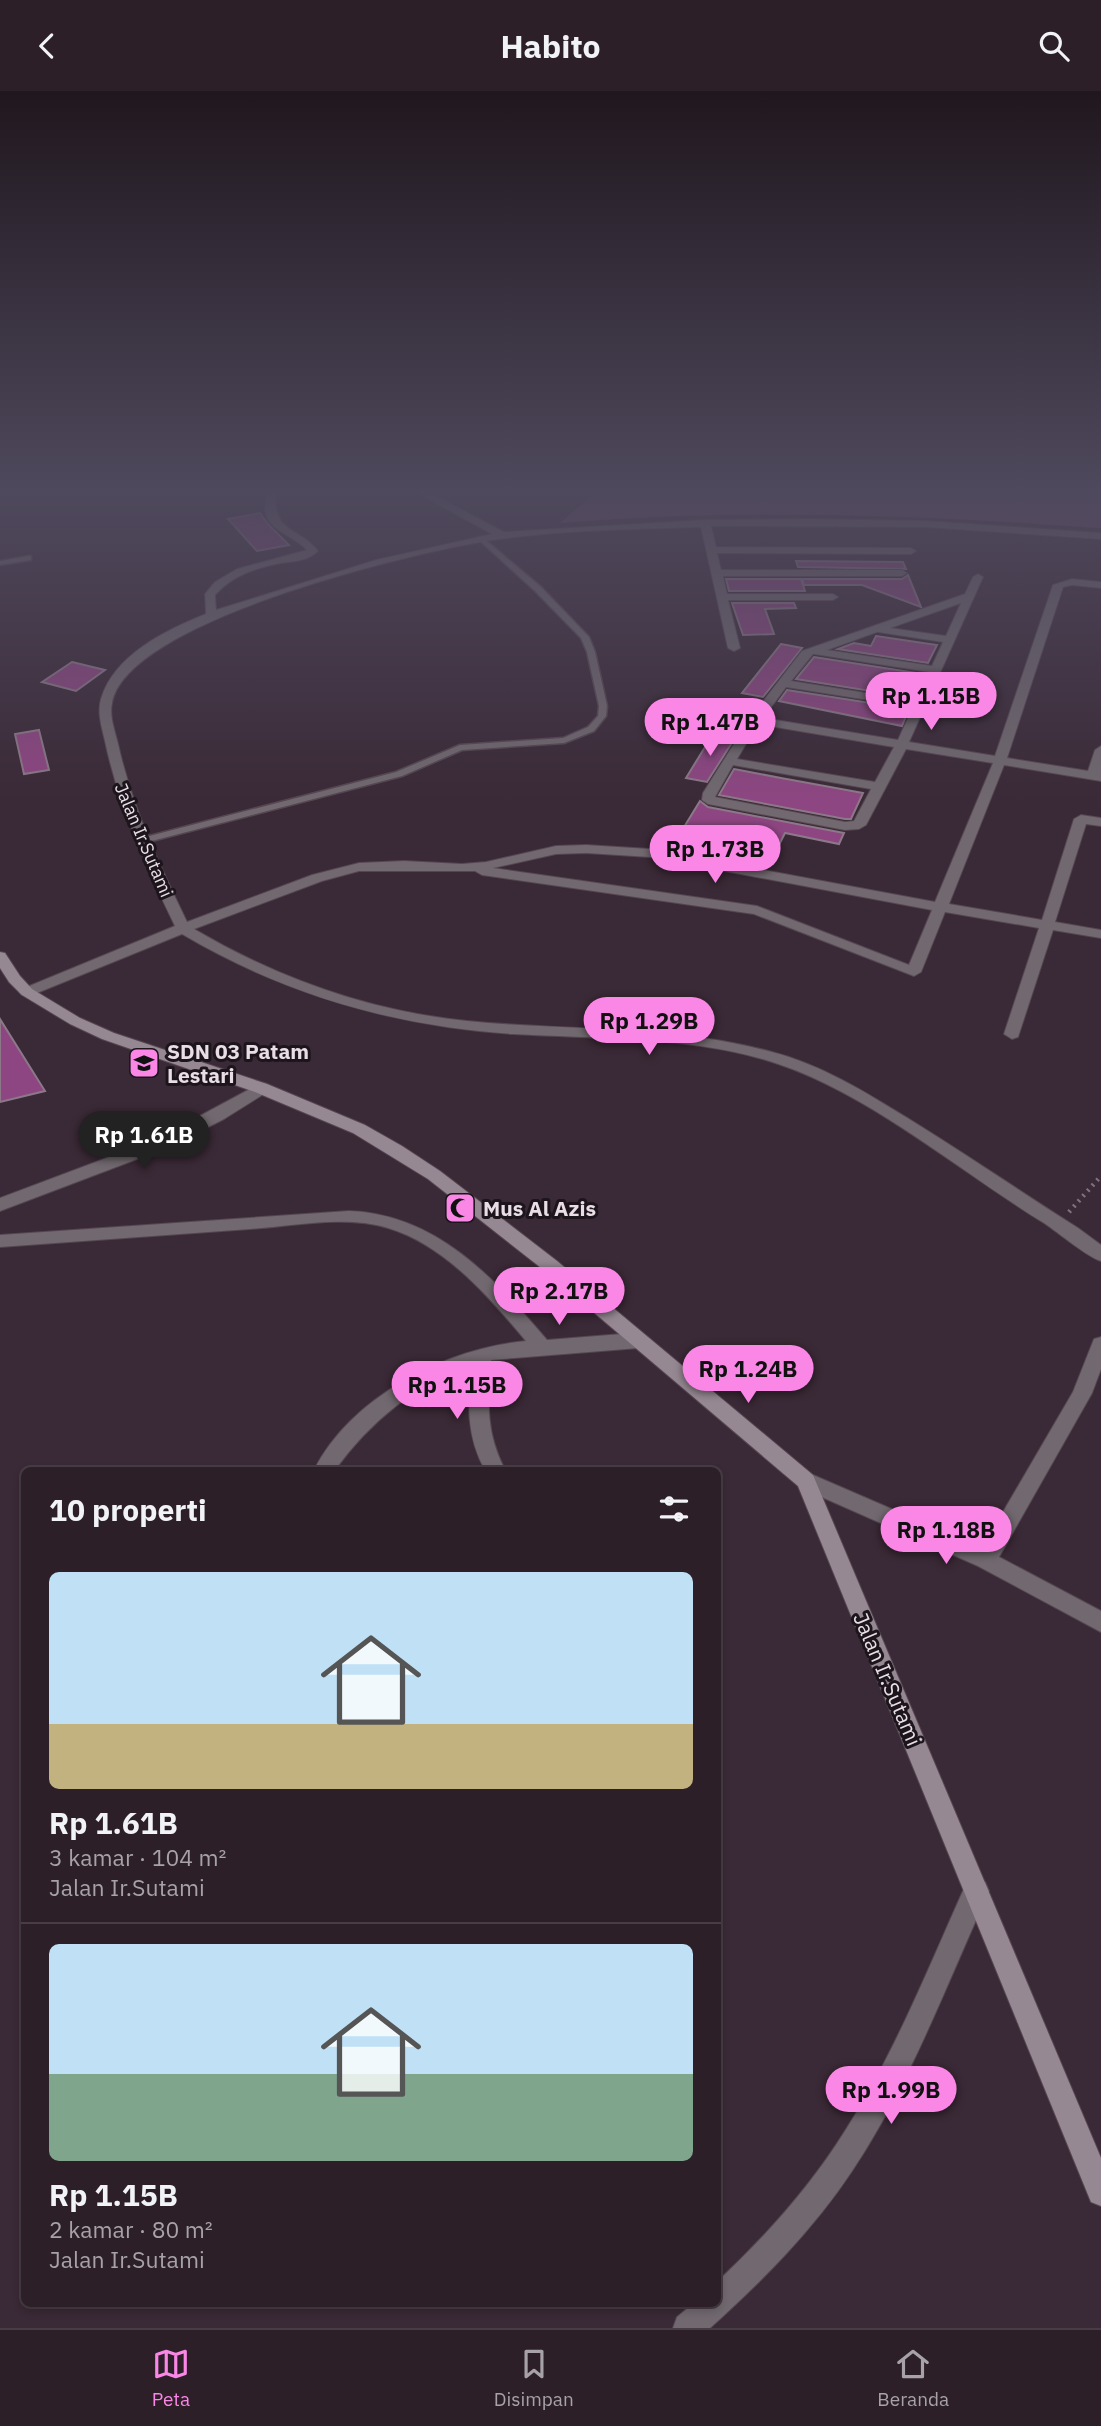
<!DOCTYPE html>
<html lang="id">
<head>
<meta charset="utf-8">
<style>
	:root { --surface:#2c1f28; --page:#382c34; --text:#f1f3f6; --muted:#a6a2a8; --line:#483d45; --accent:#fa87e6 }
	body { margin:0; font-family:"IBM Plex Sans",sans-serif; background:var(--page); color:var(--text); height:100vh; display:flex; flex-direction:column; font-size:26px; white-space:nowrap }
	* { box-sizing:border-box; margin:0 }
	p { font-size:23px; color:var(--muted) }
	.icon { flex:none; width:38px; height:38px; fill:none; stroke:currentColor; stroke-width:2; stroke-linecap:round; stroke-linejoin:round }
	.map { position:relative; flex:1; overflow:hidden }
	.side { position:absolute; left:21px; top:1376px; width:700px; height:840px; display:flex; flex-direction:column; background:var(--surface); border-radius:10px; box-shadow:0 4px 10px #0003,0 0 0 2px var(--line) }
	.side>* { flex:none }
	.price { position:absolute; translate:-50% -60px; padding:0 16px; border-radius:24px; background:var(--accent); color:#111; font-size:23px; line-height:46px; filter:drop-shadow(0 2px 4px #0008) }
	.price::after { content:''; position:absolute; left:50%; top:42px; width:21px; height:16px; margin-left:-10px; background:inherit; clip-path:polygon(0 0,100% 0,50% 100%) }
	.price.on { background:#222; color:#fff }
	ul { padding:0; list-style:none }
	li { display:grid; align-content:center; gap:14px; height:371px; padding:0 28px }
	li+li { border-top:2px solid var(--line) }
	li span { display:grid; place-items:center; height:217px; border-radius:10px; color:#555 }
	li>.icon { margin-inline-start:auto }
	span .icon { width:126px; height:126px; fill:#fffc; stroke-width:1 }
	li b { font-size:30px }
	h2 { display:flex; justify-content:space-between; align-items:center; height:84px; padding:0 28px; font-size:30px }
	header { display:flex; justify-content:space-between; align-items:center; height:91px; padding:0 28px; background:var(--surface); font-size:32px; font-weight:700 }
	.tabs { display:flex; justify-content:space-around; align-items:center; height:98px; border-top:2px solid var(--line); background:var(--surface); font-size:19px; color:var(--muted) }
	.tabs a { display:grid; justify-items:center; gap:4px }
	.tabs .on { color:var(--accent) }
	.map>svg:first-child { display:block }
</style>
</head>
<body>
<header><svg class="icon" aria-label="back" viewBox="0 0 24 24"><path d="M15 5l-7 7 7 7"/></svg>Habito<svg class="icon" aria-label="search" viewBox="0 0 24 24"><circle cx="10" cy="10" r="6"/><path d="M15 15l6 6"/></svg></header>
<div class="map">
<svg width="1101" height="2237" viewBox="0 0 1101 2237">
	<rect width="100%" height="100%" fill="#3a2936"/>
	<!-- green -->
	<path fill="#74486c" d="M 597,400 L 1101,400 L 1101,437 C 920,424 741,417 560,432 Z"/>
	<!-- building -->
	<g fill="#8e4682" stroke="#8c7988" stroke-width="2">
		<polygon points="260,422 268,433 289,454 257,460 228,428"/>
		<polygon points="796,470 903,471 906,478 798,476"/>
		<polygon points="908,484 921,516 862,494 804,494 802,488 902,488"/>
		<polygon points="726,488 801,488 805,500 729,500"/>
		<polygon points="732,512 794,512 796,517 765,518 774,543 743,544"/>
		<polygon points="876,545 923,552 937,554 928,572 838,558 854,552 871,555"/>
		<polygon points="781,553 802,557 763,606 742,602"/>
		<polygon points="814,566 923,583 914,607 796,588"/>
		<polygon points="72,571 105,579 76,600 42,591"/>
		<polygon points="787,599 909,618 902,635 779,610"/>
		<polygon points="39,639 49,679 24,683 15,643"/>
		<polygon points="713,643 735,647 707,691 686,687"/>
		<polygon points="734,678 781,687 863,702 851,728 845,728 719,704"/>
		<polygon points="700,710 708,716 844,742 839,753 785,742 774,764 741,758 744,753 681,741"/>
		<polygon points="0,928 45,1000 0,1011"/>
	</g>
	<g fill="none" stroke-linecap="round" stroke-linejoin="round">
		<!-- lane casing -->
		<g stroke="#564652" stroke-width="3">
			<g id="lane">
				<polygon points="478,446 482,446 541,496 589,546 595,561 607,615 606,625 594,640 564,652 462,659 402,685 144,752 138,752 138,748 396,681 460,654 563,647 588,636 598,625 599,615 587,561 581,547 535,500 478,448"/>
				<polygon points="28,465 31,465 31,469 0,474 0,470"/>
			</g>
		</g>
		<!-- street casing -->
		<g stroke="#564652" stroke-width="2">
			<g id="street">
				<path d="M 414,400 L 426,400 L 504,441 L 705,429 L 807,428 L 925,430 L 1101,442 L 1101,448 L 925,436 L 711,435 L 716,456 L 911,457 L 916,460 L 911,463 L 717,462 L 721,479 L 902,479 L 907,482 L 902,485 L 723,485 L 727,503 L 833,503 L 838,506 L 833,509 L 728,509 L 740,557 L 734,560 L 728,557 L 701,436 C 634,438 566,439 500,448 C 424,458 126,529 112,612 C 109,625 115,640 118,653 C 132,716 159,773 187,831 L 312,784 L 359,772 L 404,770 L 462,773 L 486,771 L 556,755 L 586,754 L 650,758 L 935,811 L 993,672 L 906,658 L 866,734 L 859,738 L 845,739 L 708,713 L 702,709 L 703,702 L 751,626 L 802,560 L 965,503 L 973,486 L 978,483 L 983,486 L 909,651 L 995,665 L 1053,494 L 1072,488 L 1101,491 L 1101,497 L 1072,494 L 1063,496 L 1007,667 L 1088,680 L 1095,659 L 1101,655 L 1101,690 L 1004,674 L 949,813 L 1042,829 L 1074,728 L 1081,724 L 1101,727 L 1101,735 L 1086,733 L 1055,831 L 1101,839 L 1101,847 L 1053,839 L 1018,946 L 1012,948 L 1004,943 L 1039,837 L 945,821 L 921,881 L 914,885 L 754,823 L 482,784 L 475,780 L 359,780 L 322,790 L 194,838 C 279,888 369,920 467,930 C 568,940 673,934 772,961 C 822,974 865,1001 909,1028 C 966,1063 1021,1101 1078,1137 L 1101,1154 L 1101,1170 C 1087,1166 1059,1142 1044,1132 C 962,1082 872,1005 781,974 C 700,945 599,948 513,943 C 394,935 285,904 182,843 L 32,904 L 22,904 L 19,901 L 22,898 L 175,835 C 146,775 119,716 105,650 C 102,637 97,622 101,608 C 114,564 166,539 206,523 L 205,503 L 215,491 L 237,478 L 307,459 C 288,439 255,439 268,401 L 276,403 C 273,443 298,435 318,460 C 308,470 295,470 281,472 C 256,477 233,484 215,504 L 216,519 L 376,469 L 492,443 ZM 961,512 L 946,545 L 890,537 ZM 877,541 L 878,541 L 943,551 L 932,575 L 827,559 ZM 813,563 L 814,563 L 929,581 L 916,610 L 791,590 ZM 786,596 L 913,616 L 898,649 L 763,627 ZM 758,633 L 894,656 L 875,691 L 737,668 ZM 733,674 L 871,698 L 854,730 L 845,731 L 715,706 ZM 586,762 L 650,766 L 932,819 L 909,874 L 757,815 L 493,777 L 556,763 Z"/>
				<polygon points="261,992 267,993 269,997 267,1001 224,1028 169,1056 0,1120 0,1107 157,1048"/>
				<path d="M 349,1120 C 436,1123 494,1187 547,1249 L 622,1243 L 646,1245 L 648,1250 L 646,1255 L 639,1257 L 491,1269 C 488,1313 485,1339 505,1379 L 485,1379 C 466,1345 468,1313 471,1275 C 417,1291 368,1333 335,1379 L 314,1379 C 352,1305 447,1257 526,1250 C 490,1207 445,1154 388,1137 C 345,1124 294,1135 250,1138 C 167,1144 83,1150 0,1156 L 0,1144 Z"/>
				<polygon points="1101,1246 1101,1278 1092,1302 999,1466 1101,1520 1101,1541 978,1475 799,1396 796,1390 799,1384 806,1382 813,1384 982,1457 1073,1301 1094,1248"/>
				<path d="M 976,1788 L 985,1791 L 989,1800 L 985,1809 C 944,1900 908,1996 852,2080 C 813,2139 762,2190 710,2237 L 673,2237 L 677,2226 L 694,2212 L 718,2212 L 718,2190 C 766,2145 810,2096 845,2040 C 895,1962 929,1875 967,1791 Z"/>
			</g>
		</g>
		<!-- secondary casing -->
		<g stroke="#564652" stroke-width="2">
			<polygon id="secondary" points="0,861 5,862 20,885 32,898 80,927 114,942 267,993 365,1034 402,1055 440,1080 557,1170 813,1384 1101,2067 1101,2115 1091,2111 798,1395 545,1180 428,1088 353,1042 255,1001 102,948 70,933 22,904 9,891 0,877"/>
		</g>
		<!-- path -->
		<polyline stroke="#81737e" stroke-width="4.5" stroke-dasharray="2 5" stroke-linecap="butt" points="1069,1121 1101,1085"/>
		<!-- lane -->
		<use href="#lane" fill="#71696f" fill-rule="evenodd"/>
		<!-- street -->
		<use href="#street" fill="#71696f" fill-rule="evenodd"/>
		<!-- secondary -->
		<use href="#secondary" fill="#968893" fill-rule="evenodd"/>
	</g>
	<!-- sky -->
	<linearGradient id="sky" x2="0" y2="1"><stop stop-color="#20171e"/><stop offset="0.56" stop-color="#4f495d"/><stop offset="1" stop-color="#4f495d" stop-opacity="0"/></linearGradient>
	<rect width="1101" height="714" fill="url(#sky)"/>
	<!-- icons -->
	<defs>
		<g id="school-square" transform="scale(1.575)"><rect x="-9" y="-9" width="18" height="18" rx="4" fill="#fa87e6" stroke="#1c151b"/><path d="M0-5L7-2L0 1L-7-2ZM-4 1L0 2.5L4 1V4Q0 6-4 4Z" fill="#111"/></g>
		<g id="mosque-square" transform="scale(1.575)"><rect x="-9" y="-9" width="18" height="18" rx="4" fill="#fa87e6" stroke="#1c151b"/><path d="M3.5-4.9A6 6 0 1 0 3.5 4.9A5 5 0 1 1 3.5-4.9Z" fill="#111"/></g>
	</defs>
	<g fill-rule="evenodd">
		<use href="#school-square" x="144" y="972"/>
		<use href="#mosque-square" x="460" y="1117"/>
	</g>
	<g text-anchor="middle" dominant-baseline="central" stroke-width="6" stroke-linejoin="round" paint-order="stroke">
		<!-- far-street labels -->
		<g font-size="18" fill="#e9dee6" stroke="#1c151b">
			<text transform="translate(144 749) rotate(67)">Jalan Ir.Sutami</text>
		</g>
		<!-- poi labels -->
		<g font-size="21" font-weight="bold" fill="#e9dee6" stroke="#1c151b" text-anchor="start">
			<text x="167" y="960">SDN 03 Patam<tspan x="167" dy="24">Lestari</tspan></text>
			<text x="483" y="1117">Mus Al Azis</text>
		</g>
		<!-- street labels -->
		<g font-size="21" fill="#e9dee6" stroke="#1c151b">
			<text transform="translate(888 1588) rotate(67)">Jalan Ir.Sutami</text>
		</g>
	</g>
</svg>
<b class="price" style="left:931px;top:641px">Rp 1.15B</b>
<b class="price" style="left:710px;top:667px">Rp 1.47B</b>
<b class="price" style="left:715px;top:794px">Rp 1.73B</b>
<b class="price" style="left:649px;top:966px">Rp 1.29B</b>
<b class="price on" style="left:144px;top:1080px">Rp 1.61B</b>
<b class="price" style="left:559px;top:1236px">Rp 2.17B</b>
<b class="price" style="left:748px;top:1314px">Rp 1.24B</b>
<b class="price" style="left:457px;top:1330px">Rp 1.15B</b>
<b class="price" style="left:946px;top:1475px">Rp 1.18B</b>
<b class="price" style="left:891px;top:2035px">Rp 1.99B</b>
<section class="side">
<h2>10 properti<svg class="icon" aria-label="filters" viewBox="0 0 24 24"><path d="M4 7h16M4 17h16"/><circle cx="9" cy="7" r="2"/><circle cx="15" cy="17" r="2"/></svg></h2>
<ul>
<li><span style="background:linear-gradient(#bfe0f5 70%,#c2b280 0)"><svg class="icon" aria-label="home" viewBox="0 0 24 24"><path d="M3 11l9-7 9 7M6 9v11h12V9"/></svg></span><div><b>Rp 1.61B</b><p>3 kamar · 104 m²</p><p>Jalan Ir.Sutami</p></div></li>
<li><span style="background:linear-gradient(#bfe0f5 60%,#7fa58c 0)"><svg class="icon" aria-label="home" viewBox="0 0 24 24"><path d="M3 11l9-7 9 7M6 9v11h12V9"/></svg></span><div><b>Rp 1.15B</b><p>2 kamar · 80 m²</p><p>Jalan Ir.Sutami</p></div></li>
</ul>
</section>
</div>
<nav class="tabs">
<a class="on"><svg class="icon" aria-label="map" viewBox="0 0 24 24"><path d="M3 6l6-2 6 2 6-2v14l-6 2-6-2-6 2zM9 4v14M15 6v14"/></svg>Peta</a>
<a><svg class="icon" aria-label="saved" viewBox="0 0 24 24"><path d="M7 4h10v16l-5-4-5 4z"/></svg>Disimpan</a>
<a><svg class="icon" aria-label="home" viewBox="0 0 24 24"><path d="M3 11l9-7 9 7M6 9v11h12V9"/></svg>Beranda</a>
</nav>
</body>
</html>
